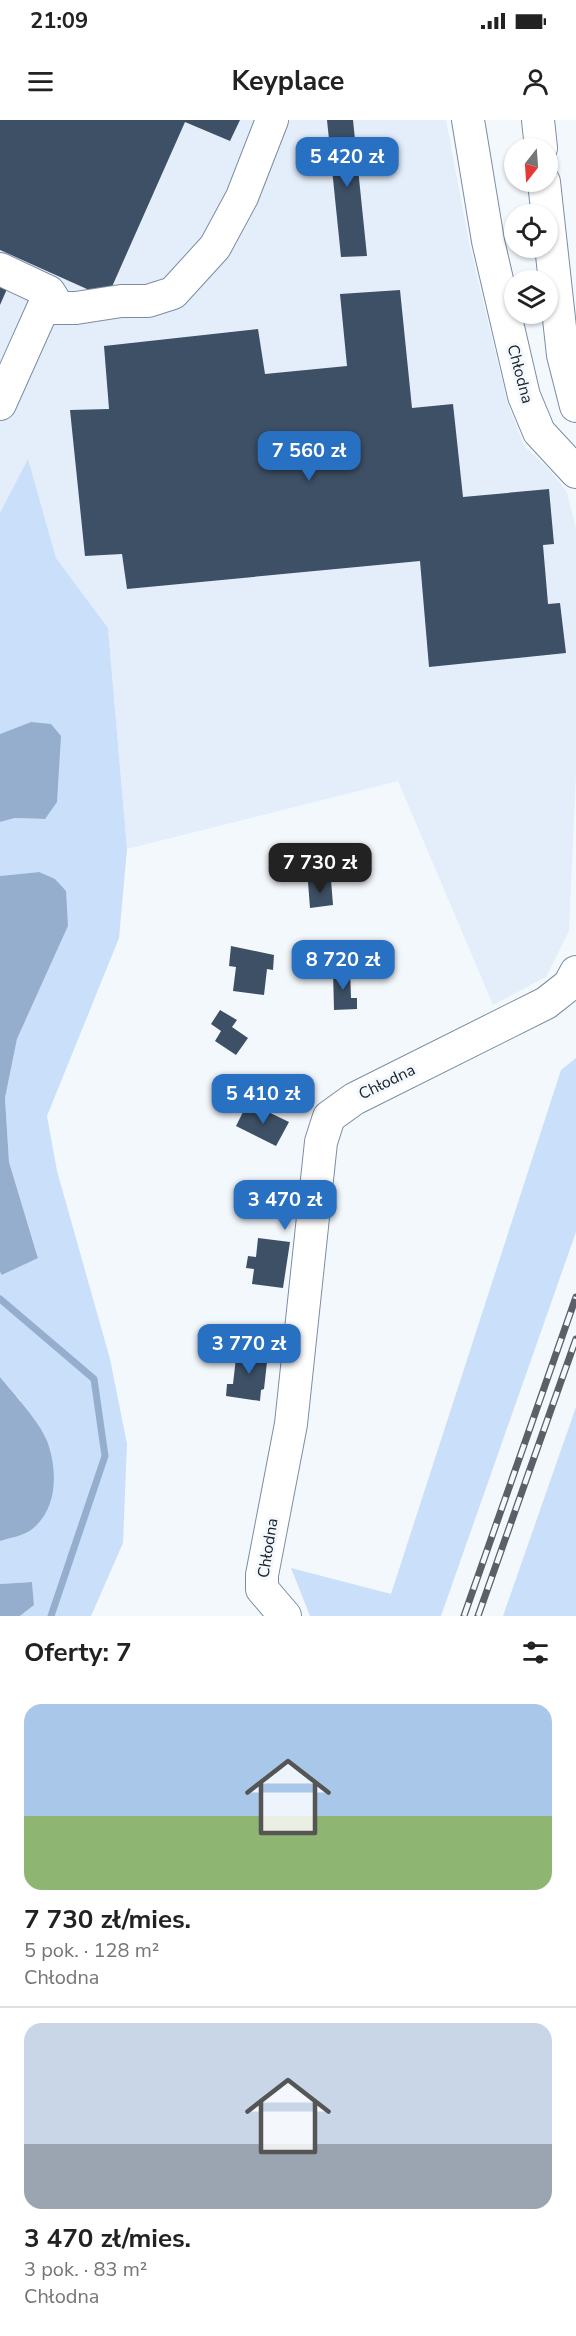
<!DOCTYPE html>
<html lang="pl">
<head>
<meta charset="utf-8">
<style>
	:root { --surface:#fff; --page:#f6f6f6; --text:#222; --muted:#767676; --line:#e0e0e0; --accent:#2870c1 }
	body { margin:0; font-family:"Nunito Sans",sans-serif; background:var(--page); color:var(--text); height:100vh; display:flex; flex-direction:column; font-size:22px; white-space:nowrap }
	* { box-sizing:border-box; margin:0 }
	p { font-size:20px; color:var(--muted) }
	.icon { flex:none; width:33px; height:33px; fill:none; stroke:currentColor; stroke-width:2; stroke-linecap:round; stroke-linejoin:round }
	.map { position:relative; height:1496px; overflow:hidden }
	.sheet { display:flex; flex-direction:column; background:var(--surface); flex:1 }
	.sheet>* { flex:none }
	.needle { width:39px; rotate:197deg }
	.tools { position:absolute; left:504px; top:18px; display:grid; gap:12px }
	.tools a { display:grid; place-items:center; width:54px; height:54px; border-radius:50%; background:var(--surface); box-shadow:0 2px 4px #0004; font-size:30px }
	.price { position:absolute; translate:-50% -51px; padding:0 14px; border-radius:12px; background:var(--accent); color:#fff; font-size:20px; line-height:39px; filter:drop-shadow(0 2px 3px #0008) }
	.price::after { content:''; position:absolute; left:50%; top:36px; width:18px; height:14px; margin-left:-9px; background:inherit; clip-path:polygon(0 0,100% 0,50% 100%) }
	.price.selected { background:#222; color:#fff }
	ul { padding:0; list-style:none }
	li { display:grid; align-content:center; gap:12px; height:318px; padding:0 24px }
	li+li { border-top:2px solid var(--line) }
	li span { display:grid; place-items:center; height:186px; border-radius:18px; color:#555 }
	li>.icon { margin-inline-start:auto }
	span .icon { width:108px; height:108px; fill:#fffc; stroke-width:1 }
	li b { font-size:26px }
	h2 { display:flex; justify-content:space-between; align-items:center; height:72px; padding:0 24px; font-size:26px }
	.status { display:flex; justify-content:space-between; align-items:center; height:42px; padding:0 30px; background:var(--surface); direction:ltr }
	.status svg { height:16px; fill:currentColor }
	header { display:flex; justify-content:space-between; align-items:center; height:78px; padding:0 24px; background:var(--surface); font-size:27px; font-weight:700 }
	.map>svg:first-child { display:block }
</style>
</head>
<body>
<div class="status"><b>21:09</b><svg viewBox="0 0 49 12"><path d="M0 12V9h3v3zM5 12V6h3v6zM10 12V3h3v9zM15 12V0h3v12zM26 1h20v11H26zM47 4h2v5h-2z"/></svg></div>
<header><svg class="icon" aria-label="menu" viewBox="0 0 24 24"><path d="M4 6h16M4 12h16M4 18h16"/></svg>Keyplace<svg class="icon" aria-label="person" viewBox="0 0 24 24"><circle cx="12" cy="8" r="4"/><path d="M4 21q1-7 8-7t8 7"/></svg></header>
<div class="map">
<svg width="576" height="1496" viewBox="0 0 576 1496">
	<rect width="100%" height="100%" fill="#f3f8fd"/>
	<!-- built -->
	<polygon fill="#e4eefb" points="0,0 446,0 469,122 507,281 524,326 548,348 567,372 576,408 576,656 569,811 546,857 493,885 398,661 127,729 108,508 56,438 28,340 0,393"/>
	<!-- green -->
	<g fill="#cadff9">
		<polygon points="28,339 56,438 108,508 127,729 119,818 47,996 57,1051 110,1239 127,1324 123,1423 91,1496 20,1496 34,1485 32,1462 0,1464 0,1421 30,1410 21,1281 0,1257 0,1152 3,1155 38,1137 9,1042 5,978 17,919 68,806 39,752 0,756 0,702 15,698 45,699 31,602 0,614 0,393"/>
		<polygon points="576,938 576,1112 441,1496 310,1496 291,1448 391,1474 561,950"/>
		<polygon points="576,1287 576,1496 503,1496"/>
	</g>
	<!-- water -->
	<g fill="#96aecd">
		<polygon points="31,602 51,604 61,616 57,682 45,699 15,698 0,702 0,614"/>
		<polygon points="39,752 55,759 66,771 68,806 17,919 5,978 9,1042 38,1138 2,1155 0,1152 0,756"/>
		<path d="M 0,1257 C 14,1274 39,1301 47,1321 C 58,1350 58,1390 31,1410 C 23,1416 9,1418 0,1421 Z"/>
		<polygon points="32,1462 34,1485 20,1496 0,1496 0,1464"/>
	</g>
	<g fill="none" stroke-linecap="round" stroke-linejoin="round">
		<!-- stream -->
		<polyline stroke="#96aecd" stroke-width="7" points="0,1179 94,1259 105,1336 51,1496"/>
	</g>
	<!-- building -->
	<g fill="#3e5065">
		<polygon points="0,0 240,0 230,21 185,2 107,178 0,130"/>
		<polygon points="327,0 353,0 367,136 341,137"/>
		<polygon points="0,155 11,160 0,185"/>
		<polygon points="400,170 412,288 453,284 463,377 549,369 554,424 543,425 548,484 560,483 566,533 429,547 420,441 127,469 122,434 85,436 70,290 109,289 104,226 258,209 265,254 347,246 340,174"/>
		<polygon points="331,760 333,785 310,788 308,762"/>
		<polygon points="231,826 274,835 273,850 267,849 264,875 233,871 236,847 229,846"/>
		<polygon points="333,850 350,850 351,878 357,878 357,889 334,890"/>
		<polygon points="220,890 237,900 232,907 248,918 236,935 215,921 221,911 211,904"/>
		<polygon points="245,988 259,995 262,989 289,1002 276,1026 236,1006"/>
		<polygon points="258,1118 290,1122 283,1168 252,1164 254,1149 246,1148 248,1136 256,1137"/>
		<polygon points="237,1229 268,1233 264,1269 261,1270 260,1281 226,1276 227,1264 233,1264"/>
	</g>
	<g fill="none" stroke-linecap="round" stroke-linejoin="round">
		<!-- minor casing -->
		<g stroke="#7a8da4" stroke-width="34">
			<g id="minor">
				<polyline points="468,0 488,121 524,276 539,312 576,352"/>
				<polyline points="538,0 541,28"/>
				<polyline points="544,62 563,235 576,286"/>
				<polyline points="0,149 49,172 59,188"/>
				<polyline points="0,284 43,188 76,188 121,181 148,181 173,173 215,127 242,77 272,0"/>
				<polyline points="285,1496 262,1469 262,1455 291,1304 321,1022 329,997 354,979 546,883 569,865 576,852"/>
			</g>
		</g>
		<!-- minor -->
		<use href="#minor" stroke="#fff" stroke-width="32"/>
		<!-- rail casing -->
		<g stroke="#596068" stroke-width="7">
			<g id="rail">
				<polyline points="464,1496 576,1177"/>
				<polyline points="478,1496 576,1219"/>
			</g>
		</g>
		<!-- rail -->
		<use href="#rail" stroke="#f3f8fd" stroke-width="4.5" stroke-dasharray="14" stroke-linecap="butt"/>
	</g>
	<g text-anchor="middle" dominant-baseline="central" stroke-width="6" stroke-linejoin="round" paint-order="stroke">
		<!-- street labels -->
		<g font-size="16" fill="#182029" stroke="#f3f8fd">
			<text transform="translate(520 254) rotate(75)">Chłodna</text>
			<text transform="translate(387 962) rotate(-26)">Chłodna</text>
			<text transform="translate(268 1428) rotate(-81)">Chłodna</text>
		</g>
	</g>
</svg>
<div class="tools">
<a><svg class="needle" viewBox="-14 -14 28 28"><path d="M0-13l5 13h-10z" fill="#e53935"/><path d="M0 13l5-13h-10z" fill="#767676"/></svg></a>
<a><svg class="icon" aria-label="locate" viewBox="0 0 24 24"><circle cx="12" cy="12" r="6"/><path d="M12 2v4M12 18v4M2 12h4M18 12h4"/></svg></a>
<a><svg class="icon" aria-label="layers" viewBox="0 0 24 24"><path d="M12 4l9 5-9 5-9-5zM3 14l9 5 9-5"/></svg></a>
</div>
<b class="price" style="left:347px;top:68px">5 420 zł</b>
<b class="price" style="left:309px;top:362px">7 560 zł</b>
<b class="price selected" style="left:320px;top:774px">7 730 zł</b>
<b class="price" style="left:343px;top:871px">8 720 zł</b>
<b class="price" style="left:263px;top:1005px">5 410 zł</b>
<b class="price" style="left:285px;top:1111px">3 470 zł</b>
<b class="price" style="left:249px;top:1255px">3 770 zł</b>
</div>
<section class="sheet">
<h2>Oferty: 7<svg class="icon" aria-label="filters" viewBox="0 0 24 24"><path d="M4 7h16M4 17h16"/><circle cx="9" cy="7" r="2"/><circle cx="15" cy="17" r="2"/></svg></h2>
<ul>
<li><span style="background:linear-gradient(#a9c7e8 60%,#8fb573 0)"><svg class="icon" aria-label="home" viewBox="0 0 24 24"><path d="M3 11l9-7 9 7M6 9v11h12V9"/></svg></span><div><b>7 730 zł/mies.</b><p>5 pok. · 128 m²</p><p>Chłodna</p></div></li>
<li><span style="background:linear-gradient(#c9d6e8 65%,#9aa5b1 0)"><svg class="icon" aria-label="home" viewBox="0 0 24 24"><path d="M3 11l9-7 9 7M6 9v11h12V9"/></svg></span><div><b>3 470 zł/mies.</b><p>3 pok. · 83 m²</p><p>Chłodna</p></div></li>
</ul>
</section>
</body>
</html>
